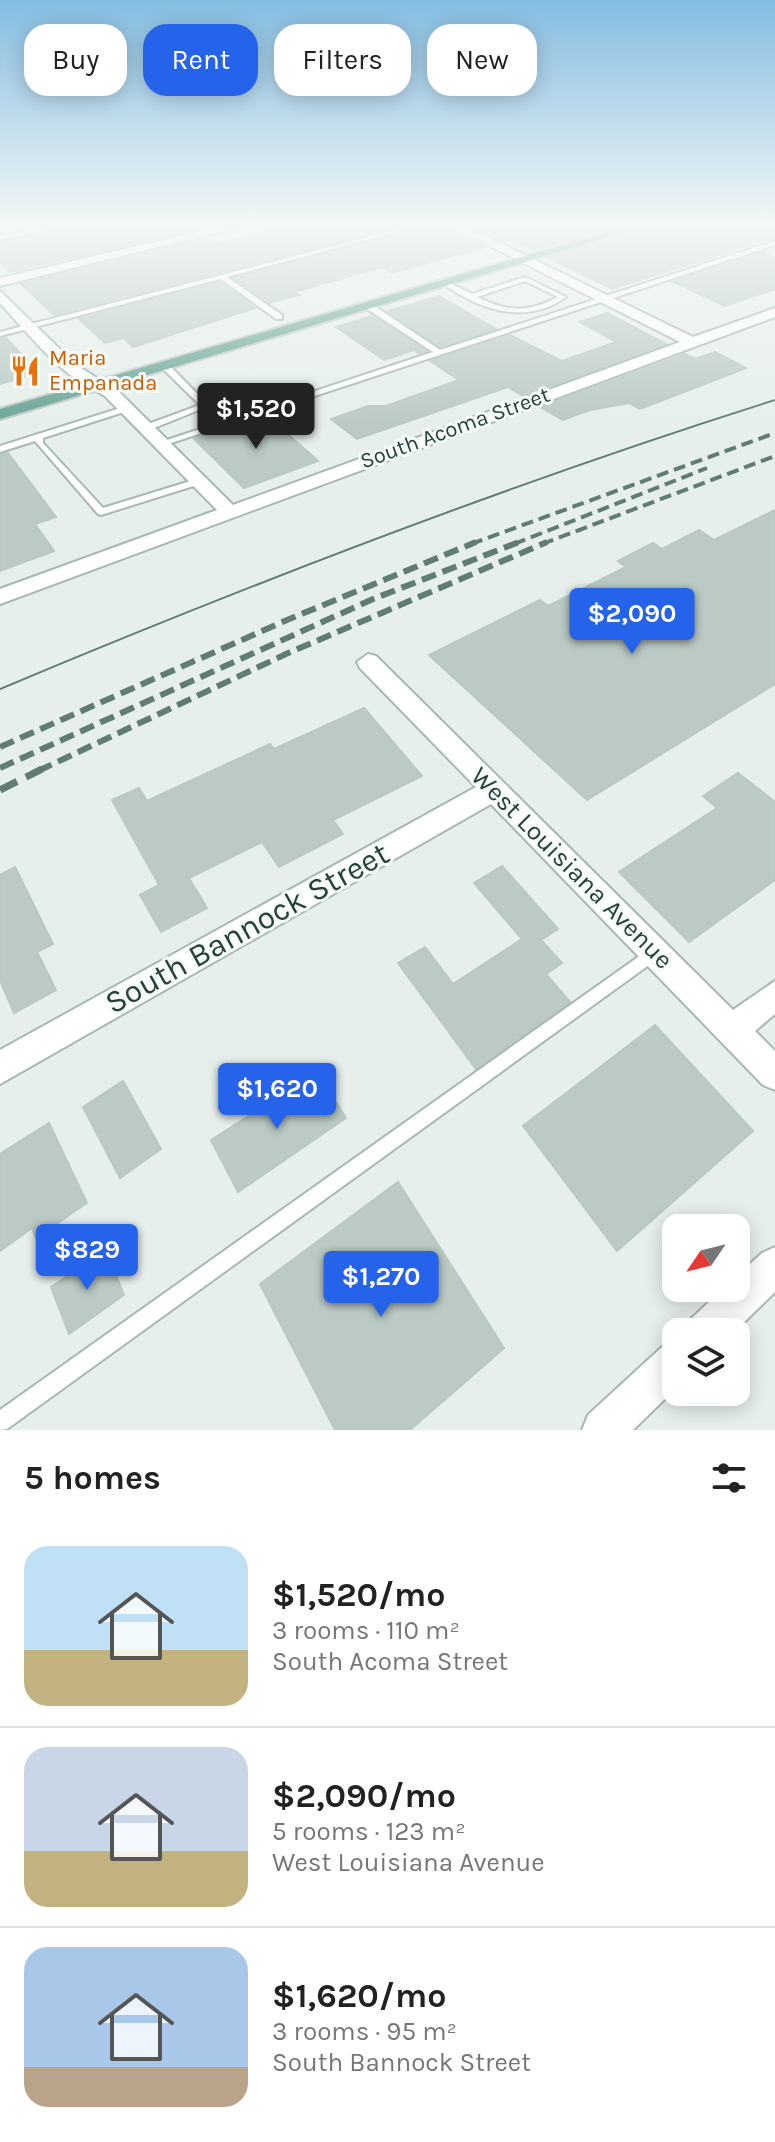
<!DOCTYPE html>
<html lang="en">
<head>
<meta charset="utf-8">
<style>
	:root { --surface:#fff; --page:#f6f6f6; --text:#222; --muted:#767676; --line:#e0e0e0; --accent:#2563eb }
	body { margin:0; font-family:Karla,sans-serif; background:var(--page); color:var(--text); height:100vh; display:flex; flex-direction:column; font-size:30px; white-space:nowrap }
	* { box-sizing:border-box; margin:0 }
	p { font-size:26px; color:var(--muted) }
	.icon { flex:none; width:44px; height:44px; fill:none; stroke:currentColor; stroke-width:2; stroke-linecap:round; stroke-linejoin:round }
	.map { position:relative; height:1430px; overflow:hidden }
	.drawer { display:flex; flex-direction:column; background:var(--surface); flex:1 }
	.drawer>* { flex:none }
	.hud { position:absolute; left:24px; top:24px; width:728px; height:72px; display:flex; gap:16px }
	.needle { width:52px; rotate:235deg }
	.tools { position:absolute; left:662px; top:1214px; display:grid; gap:16px }
	.tools a { display:grid; place-items:center; width:88px; height:88px; border-radius:16px; background:var(--surface); box-shadow:0 4px 20px #0003; font-size:40px }
	.price { position:absolute; translate:-50% -68px; padding:0 18px; border-radius:8px; background:var(--accent); color:#fff; font-size:26px; line-height:52px; filter:drop-shadow(0 2px 4px #0008) }
	.price::after { content:''; position:absolute; left:50%; top:48px; width:24px; height:18px; margin-left:-12px; background:inherit; clip-path:polygon(0 0,100% 0,50% 100%) }
	.price.selected { background:#222; color:#fff }
	ul { padding:0; list-style:none }
	li { display:flex; align-items:center; gap:24px; height:200px; padding:0 24px }
	li+li { border-top:2px solid var(--line) }
	li span { display:grid; place-items:center; flex:none; width:224px; height:160px; border-radius:24px; color:#555 }
	li>.icon { margin-inline-start:auto }
	span .icon { width:96px; height:96px; fill:#fffc; stroke-width:1 }
	li b { font-size:34px }
	h2 { display:flex; justify-content:space-between; align-items:center; height:96px; padding:0 24px; font-size:34px }
	.chip { padding:0 28px; border-radius:24px; background:var(--surface); box-shadow:0 4px 20px #0003; font-size:28px; line-height:72px }
	.chip.selected { background:var(--accent); color:#fff }
	.map>svg:first-child { display:block }
</style>
</head>
<body>
<div class="map">
<svg width="775" height="1430" viewBox="0 0 775 1430">
	<rect width="100%" height="100%" fill="#e6efeb"/>
	<!-- building -->
	<g fill="#bbcac4" stroke="#b8c9c2" stroke-width="2">
		<polygon points="67,225 185,225 193,230 10,272 0,262 0,243"/>
		<polygon points="295,225 405,225 54,315 21,284 206,238 214,244"/>
		<polygon points="426,225 445,225 485,247 392,273 382,267 294,292 299,295 270,303 234,278"/>
		<polygon points="469,225 622,225 533,250 512,240 504,242"/>
		<polygon points="652,225 775,225 775,237 612,289 549,258"/>
		<polygon points="763,252 775,257 775,289 725,306 673,282"/>
		<polygon points="220,282 255,308 133,347 124,338 105,343 79,319"/>
		<polygon points="439,296 496,329 440,347 388,311"/>
		<polygon points="607,313 666,344 523,396 508,387 357,439 331,419 368,406 386,406 459,380 430,361 510,335 562,361 616,342 580,322"/>
		<polygon points="372,316 426,351 419,354 414,350 384,360 336,327"/>
		<polygon points="6,338 39,373 0,384 0,339"/>
		<polygon points="715,352 746,368 640,409 629,403 590,410 563,420 540,407 685,354 695,359"/>
		<polygon points="266,415 318,461 244,488 194,439"/>
		<polygon points="8,453 56,517 35,524 54,551 0,571 0,455"/>
		<polygon points="775,510 775,684 587,800 429,655 540,600 548,606 626,567 618,561 653,543 662,549 699,530 714,540"/>
		<polygon points="364,708 422,776 333,820 343,834 279,867 262,842 189,878 207,908 161,932 140,895 159,885 112,800 139,788 147,801 270,744 274,749"/>
		<polygon points="738,773 775,802 775,880 689,942 619,872 717,808 703,796"/>
		<polygon points="502,866 558,929 541,940 562,963 546,974 570,1002 476,1069 398,963 425,947 453,984 522,939 474,883"/>
		<polygon points="15,867 53,944 37,952 56,990 14,1013 0,980 0,875"/>
		<polygon points="655,1025 753,1131 617,1251 523,1126"/>
		<polygon points="317,1072 346,1118 238,1192 211,1140"/>
		<polygon points="123,1081 161,1149 120,1178 83,1107"/>
		<polygon points="49,1123 87,1203 36,1238 32,1228 0,1251 0,1154"/>
		<polygon points="398,1182 504,1348 410,1430 335,1430 260,1284"/>
		<polygon points="106,1251 124,1295 69,1334 51,1287"/>
	</g>
	<g fill="none" stroke-linecap="round" stroke-linejoin="round">
		<!-- lane casing -->
		<g stroke="#a8b8b2" stroke-width="4">
			<g id="lane">
				<polygon points="55,225 64,225 0,240 0,236"/>
				<polygon points="415,225 423,225 227,277 282,315 282,319 276,319 221,279 0,336 0,332"/>
				<polygon points="775,241 775,245 165,445 158,443 433,352 364,307 364,303 370,303 440,350"/>
				<path d="M 525,277 L 566,297 C 526,326 479,310 442,283 L 447,282 L 472,294 ZM 525,281 L 558,297 C 527,313 508,312 477,297 Z"/>
				<polygon points="161,363 167,363 209,406 149,430 143,430 143,426 200,405 161,367"/>
				<polygon points="127,406 130,406 130,410 43,438 43,443 103,508 197,479 203,479 203,483 101,515 98,514 35,441 0,452 0,446"/>
				<polygon points="655,945 660,947 662,952 660,957 7,1429 0,1430 0,1410"/>
			</g>
		</g>
		<!-- street casing -->
		<g stroke="#a8b8b2" stroke-width="4">
			<g id="street">
				<polygon points="227,225 247,225 0,286 0,278"/>
				<polygon points="448,225 463,225 693,337 775,308 775,317 0,604 0,589 217,510 105,396 91,388 91,382 103,382 117,390 233,505 680,342"/>
				<polygon points="368,654 376,656 733,1010 775,981 775,1014 755,1031 775,1051 775,1090 763,1085 491,804 0,1084 0,1050 476,787 360,668 357,662"/>
				<polygon points="775,1247 775,1292 734,1332 687,1332 692,1318 724,1288 736,1288 736,1277 762,1253"/>
				<polygon points="676,1341 676,1388 633,1430 582,1430 588,1415 662,1347"/>
			</g>
		</g>
		<!-- secondary casing -->
		<g stroke="#a4bbb3" stroke-width="4">
			<path id="secondary" d="M 0,291 L 75,364 L 103,382 L 103,388 C 75,394 19,323 0,303 Z"/>
		</g>
		<!-- primary casing -->
		<g stroke="#c2cac8" stroke-width="4">
			<polygon id="primary" points="631,225 649,225 0,419 0,409"/>
		</g>
		<!-- lane -->
		<use href="#lane" fill="#fff" fill-rule="evenodd"/>
		<!-- street -->
		<use href="#street" fill="#fff" fill-rule="evenodd"/>
		<!-- secondary -->
		<use href="#secondary" fill="#fff" fill-rule="evenodd"/>
		<!-- primary -->
		<use href="#primary" fill="#6aa596" fill-rule="evenodd"/>
		<!-- tram -->
		<path stroke="#5f7d75" stroke-width="2" d="M 0,689 C 255,582 512,483 775,400"/>
		<!-- rail-far2 -->
		<g stroke="#5f7d75" stroke-width="4" stroke-dasharray="12 6" stroke-linecap="butt">
			<polyline points="471,544 775,433"/>
			<polyline points="514,544 707,468"/>
			<polyline points="542,544 775,456"/>
		</g>
		<!-- rail-far1 -->
		<g stroke="#5f7d75" stroke-width="6" stroke-dasharray="15 7" stroke-linecap="butt">
			<polyline points="0,747 287,620 476,542"/>
			<polyline points="0,768 373,599 519,542"/>
			<polyline points="38,771 286,654 547,542"/>
		</g>
		<!-- rail -->
		<polyline stroke="#5f7d75" stroke-width="7" stroke-dasharray="19 10" stroke-linecap="butt" points="0,790 42,769"/>
	</g>
	<!-- sky -->
	<linearGradient id="sky" x2="0" y2="1"><stop stop-color="#84bce0"/><stop offset="0.53" stop-color="#f4f8f6"/><stop offset="1" stop-color="#f4f8f6" stop-opacity="0"/></linearGradient>
	<rect width="775" height="425" fill="url(#sky)"/>
	<!-- icons -->
	<defs>
		<g id="restaurant-bare" transform="scale(2.4)"><path d="M-5-6h1v4h1v-4h1v4h1v-4h1v5L-1.5 .5V6h-2V.5L-5-1ZM5-6V6H3V1.5H1.5Q1.5-4 5-6Z" fill="#e8710a" stroke="#f7fbf9" stroke-width="2.5" paint-order="stroke"/></g>
	</defs>
	<g fill-rule="evenodd">
		<use href="#restaurant-bare" x="25" y="371"/>
	</g>
	<g text-anchor="middle" dominant-baseline="central" stroke-width="6" stroke-linejoin="round" paint-order="stroke">
		<!-- far-food labels -->
		<g font-size="22" fill="#c56008" stroke="#f7fbf9" text-anchor="start">
			<text x="49" y="358">Maria<tspan x="49" dy="25">Empanada</tspan></text>
		</g>
		<!-- far-street labels -->
		<g font-size="22" fill="#24423a" stroke="#f7fbf9">
			<text transform="translate(455 428) rotate(-20)">South Acoma Street</text>
		</g>
		<!-- street labels -->
		<g font-size="26" fill="#24423a" stroke="#f7fbf9">
			<text transform="translate(572 868) rotate(45)">West Louisiana Avenue</text>
		</g>
		<!-- near-street labels -->
		<g font-size="32" fill="#24423a" stroke="#f7fbf9">
			<text transform="translate(247 928) rotate(-29)">South Bannock Street</text>
		</g>
	</g>
</svg>
<div class="tools">
<a><svg class="needle" viewBox="-14 -14 28 28"><path d="M0-13l5 13h-10z" fill="#e53935"/><path d="M0 13l5-13h-10z" fill="#767676"/></svg></a>
<a><svg class="icon" aria-label="layers" viewBox="0 0 24 24"><path d="M12 4l9 5-9 5-9-5zM3 14l9 5 9-5"/></svg></a>
</div>
<b class="price selected" style="left:256px;top:451px">$1,520</b>
<b class="price" style="left:632px;top:656px">$2,090</b>
<b class="price" style="left:277px;top:1131px">$1,620</b>
<b class="price" style="left:87px;top:1292px">$829</b>
<b class="price" style="left:381px;top:1319px">$1,270</b>
<div class="hud">
<a class="chip">Buy</a>
<a class="chip selected">Rent</a>
<a class="chip">Filters</a>
<a class="chip">New</a>
</div>
</div>
<section class="drawer">
<h2>5 homes<svg class="icon" aria-label="filters" viewBox="0 0 24 24"><path d="M4 7h16M4 17h16"/><circle cx="9" cy="7" r="2"/><circle cx="15" cy="17" r="2"/></svg></h2>
<ul>
<li><span style="background:linear-gradient(#bfe0f5 65%,#c2b280 0)"><svg class="icon" aria-label="home" viewBox="0 0 24 24"><path d="M3 11l9-7 9 7M6 9v11h12V9"/></svg></span><div><b>$1,520/mo</b><p>3 rooms · 110 m²</p><p>South Acoma Street</p></div></li>
<li><span style="background:linear-gradient(#c9d6e8 65%,#c2b280 0)"><svg class="icon" aria-label="home" viewBox="0 0 24 24"><path d="M3 11l9-7 9 7M6 9v11h12V9"/></svg></span><div><b>$2,090/mo</b><p>5 rooms · 123 m²</p><p>West Louisiana Avenue</p></div></li>
<li><span style="background:linear-gradient(#a9c7e8 75%,#b9a48a 0)"><svg class="icon" aria-label="home" viewBox="0 0 24 24"><path d="M3 11l9-7 9 7M6 9v11h12V9"/></svg></span><div><b>$1,620/mo</b><p>3 rooms · 95 m²</p><p>South Bannock Street</p></div></li>
</ul>
</section>
</body>
</html>
